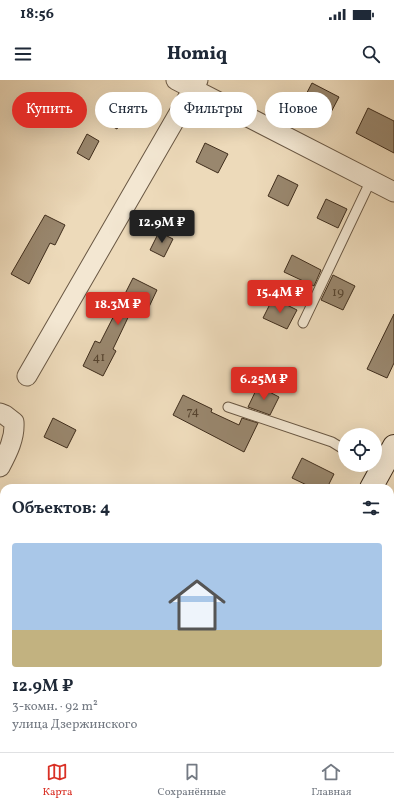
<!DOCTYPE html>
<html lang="ru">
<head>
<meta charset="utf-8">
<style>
	:root { --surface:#fff; --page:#f2f2f3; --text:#1f2937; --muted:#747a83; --line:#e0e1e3; --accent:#d93025 }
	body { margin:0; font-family:Vollkorn,serif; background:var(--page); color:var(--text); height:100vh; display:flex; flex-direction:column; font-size:15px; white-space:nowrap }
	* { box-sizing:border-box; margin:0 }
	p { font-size:13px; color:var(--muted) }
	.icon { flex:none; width:22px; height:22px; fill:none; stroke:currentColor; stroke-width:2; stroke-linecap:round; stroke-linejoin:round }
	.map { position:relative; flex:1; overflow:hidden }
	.sheet { position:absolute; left:0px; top:404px; width:394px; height:268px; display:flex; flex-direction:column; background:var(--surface); border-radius:12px 12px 0 0; box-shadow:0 4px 16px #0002 }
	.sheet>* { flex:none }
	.hud { position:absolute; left:12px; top:12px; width:370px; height:36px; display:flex; gap:8px }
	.tools { position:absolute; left:338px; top:348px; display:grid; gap:8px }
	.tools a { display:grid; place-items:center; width:44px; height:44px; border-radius:50%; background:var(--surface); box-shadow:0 4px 16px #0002; font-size:20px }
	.price { position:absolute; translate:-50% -34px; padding:0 9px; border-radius:4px; background:var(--accent); color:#fff; font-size:13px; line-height:26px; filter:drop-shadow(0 1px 2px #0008) }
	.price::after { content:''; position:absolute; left:50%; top:24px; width:12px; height:9px; margin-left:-6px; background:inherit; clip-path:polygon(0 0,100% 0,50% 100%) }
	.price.active { background:#222; color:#fff }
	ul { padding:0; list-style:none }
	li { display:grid; align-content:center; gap:8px; height:212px; padding:0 12px }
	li+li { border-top:1px solid var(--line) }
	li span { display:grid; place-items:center; height:124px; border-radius:4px; color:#555 }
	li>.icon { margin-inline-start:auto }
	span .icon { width:72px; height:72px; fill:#fffc; stroke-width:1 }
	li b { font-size:17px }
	h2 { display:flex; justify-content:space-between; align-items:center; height:48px; padding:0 12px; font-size:17px }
	.pill { padding:0 14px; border-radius:18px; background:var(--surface); box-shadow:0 4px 16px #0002; font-size:14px; line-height:36px }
	.pill.active { background:var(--accent); color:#fff }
	.status { display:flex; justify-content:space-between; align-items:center; height:28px; padding:0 20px; background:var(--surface); direction:ltr }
	.status svg { height:11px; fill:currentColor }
	header { display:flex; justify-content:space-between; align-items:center; height:52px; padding:0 12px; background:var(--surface); font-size:18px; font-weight:800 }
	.tabs { display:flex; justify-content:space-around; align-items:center; height:56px; border-top:1px solid var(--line); background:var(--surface); font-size:11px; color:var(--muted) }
	.tabs a { display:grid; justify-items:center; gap:2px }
	.tabs .active { color:var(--accent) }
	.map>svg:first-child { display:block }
</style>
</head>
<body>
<div class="status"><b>18:56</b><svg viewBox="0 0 49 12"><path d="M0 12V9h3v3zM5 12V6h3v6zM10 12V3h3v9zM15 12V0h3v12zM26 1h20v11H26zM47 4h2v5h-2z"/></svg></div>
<header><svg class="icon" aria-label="menu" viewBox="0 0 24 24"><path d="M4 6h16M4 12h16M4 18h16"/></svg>Homiq<svg class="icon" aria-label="search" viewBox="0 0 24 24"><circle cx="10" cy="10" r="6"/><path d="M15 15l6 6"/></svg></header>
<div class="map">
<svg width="394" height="672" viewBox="0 0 394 672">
	<rect width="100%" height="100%" fill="#eddaba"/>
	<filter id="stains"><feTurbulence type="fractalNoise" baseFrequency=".005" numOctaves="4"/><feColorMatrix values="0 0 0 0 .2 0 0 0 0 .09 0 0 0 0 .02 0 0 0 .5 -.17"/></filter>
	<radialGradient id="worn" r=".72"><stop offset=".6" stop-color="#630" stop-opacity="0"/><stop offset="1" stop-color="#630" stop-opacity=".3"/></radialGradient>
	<!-- building -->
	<g fill="#99876e" stroke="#3f2d1c">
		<polygon points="312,3 339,17 328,38 301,24"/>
		<polygon points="109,21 127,30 117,49 99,39"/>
		<polygon points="368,28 394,41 394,73 356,53"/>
		<polygon points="87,54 99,61 89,80 77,73"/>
		<polygon points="205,63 228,74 218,93 196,82"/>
		<polygon points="278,95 298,105 288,126 268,116"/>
		<polygon points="326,119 347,129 338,148 317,138"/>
		<polygon points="45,135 65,145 55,165 50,163 29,204 11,194"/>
		<polygon points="159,152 173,159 164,177 150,170"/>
		<polygon points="292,175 321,190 314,206 284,192"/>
		<polygon points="333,195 355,206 343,230 321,220"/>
		<polygon points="133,198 157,210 148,229 135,223 113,269 116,271 103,296 83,286 95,261 100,263"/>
		<polygon points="273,218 297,230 287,249 263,238"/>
		<polygon points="394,234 394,283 387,298 367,289"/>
		<polygon points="258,306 279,317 270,335 248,327"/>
		<polygon points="183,315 212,329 211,332 239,345 242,338 258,343 244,372 173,335"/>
		<polygon points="53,338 76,350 67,368 44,357"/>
		<polygon points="302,378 334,394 327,408 313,408 292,398"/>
	</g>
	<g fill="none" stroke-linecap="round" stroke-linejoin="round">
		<!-- lane casing -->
		<g stroke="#6a5844" stroke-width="11">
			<g id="lane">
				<polyline points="303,243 371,100"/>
				<polyline points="228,327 332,362 345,370"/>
				<polyline points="0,559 4,561"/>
			</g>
		</g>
		<!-- street casing -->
		<g stroke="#6a5844" stroke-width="21">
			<g id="street">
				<polyline points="176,0 394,112"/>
				<polyline points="27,296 198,0"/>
				<path d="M 0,333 L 5,335 L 14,342 C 15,358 8,372 0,387"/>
			</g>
		</g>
		<!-- secondary casing -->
		<g stroke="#3f2d1c" stroke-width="24">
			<g id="secondary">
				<polyline points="371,408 394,366"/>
				<polyline points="226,672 228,668"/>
			</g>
		</g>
		<!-- lane -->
		<use href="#lane" stroke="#f3e7d2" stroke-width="9"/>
		<!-- street -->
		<use href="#street" stroke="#f3e7d2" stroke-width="19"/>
		<!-- secondary -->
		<use href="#secondary" stroke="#f3e7d2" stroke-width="22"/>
	</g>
	<g text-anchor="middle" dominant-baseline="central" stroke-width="3" stroke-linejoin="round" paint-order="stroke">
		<!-- number labels -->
		<g font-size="13" fill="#564430">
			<text x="338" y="213">19</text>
			<text x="99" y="278">41</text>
			<text x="193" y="332">74</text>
		</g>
	</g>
	<rect width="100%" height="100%" filter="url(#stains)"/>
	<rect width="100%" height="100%" fill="url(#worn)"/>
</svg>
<div class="tools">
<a><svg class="icon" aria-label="locate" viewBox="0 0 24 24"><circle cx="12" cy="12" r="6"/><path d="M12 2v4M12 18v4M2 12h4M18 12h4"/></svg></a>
</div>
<b class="price active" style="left:162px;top:164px">12.9M ₽</b>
<b class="price" style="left:280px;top:234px">15.4M ₽</b>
<b class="price" style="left:118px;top:246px">18.3M ₽</b>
<b class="price" style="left:264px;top:321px">6.25M ₽</b>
<div class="hud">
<a class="pill active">Купить</a>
<a class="pill">Снять</a>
<a class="pill">Фильтры</a>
<a class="pill">Новое</a>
</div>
<section class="sheet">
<h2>Объектов: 4<svg class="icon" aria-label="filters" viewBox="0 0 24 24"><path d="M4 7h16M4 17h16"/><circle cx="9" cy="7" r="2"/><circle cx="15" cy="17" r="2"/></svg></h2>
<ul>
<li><span style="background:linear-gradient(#a9c7e8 70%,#c2b280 0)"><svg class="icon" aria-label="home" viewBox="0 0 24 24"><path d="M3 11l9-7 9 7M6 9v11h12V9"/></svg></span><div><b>12.9M ₽</b><p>3-комн. · 92 m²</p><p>улица Дзержинского</p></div></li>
</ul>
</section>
</div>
<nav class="tabs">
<a class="active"><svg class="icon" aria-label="map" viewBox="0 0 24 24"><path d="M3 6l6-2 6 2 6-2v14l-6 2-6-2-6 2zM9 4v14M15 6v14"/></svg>Карта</a>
<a><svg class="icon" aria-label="saved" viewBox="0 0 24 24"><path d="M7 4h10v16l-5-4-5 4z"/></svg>Сохранённые</a>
<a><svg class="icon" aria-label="home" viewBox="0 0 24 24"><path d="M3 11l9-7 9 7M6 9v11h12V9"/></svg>Главная</a>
</nav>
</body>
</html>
